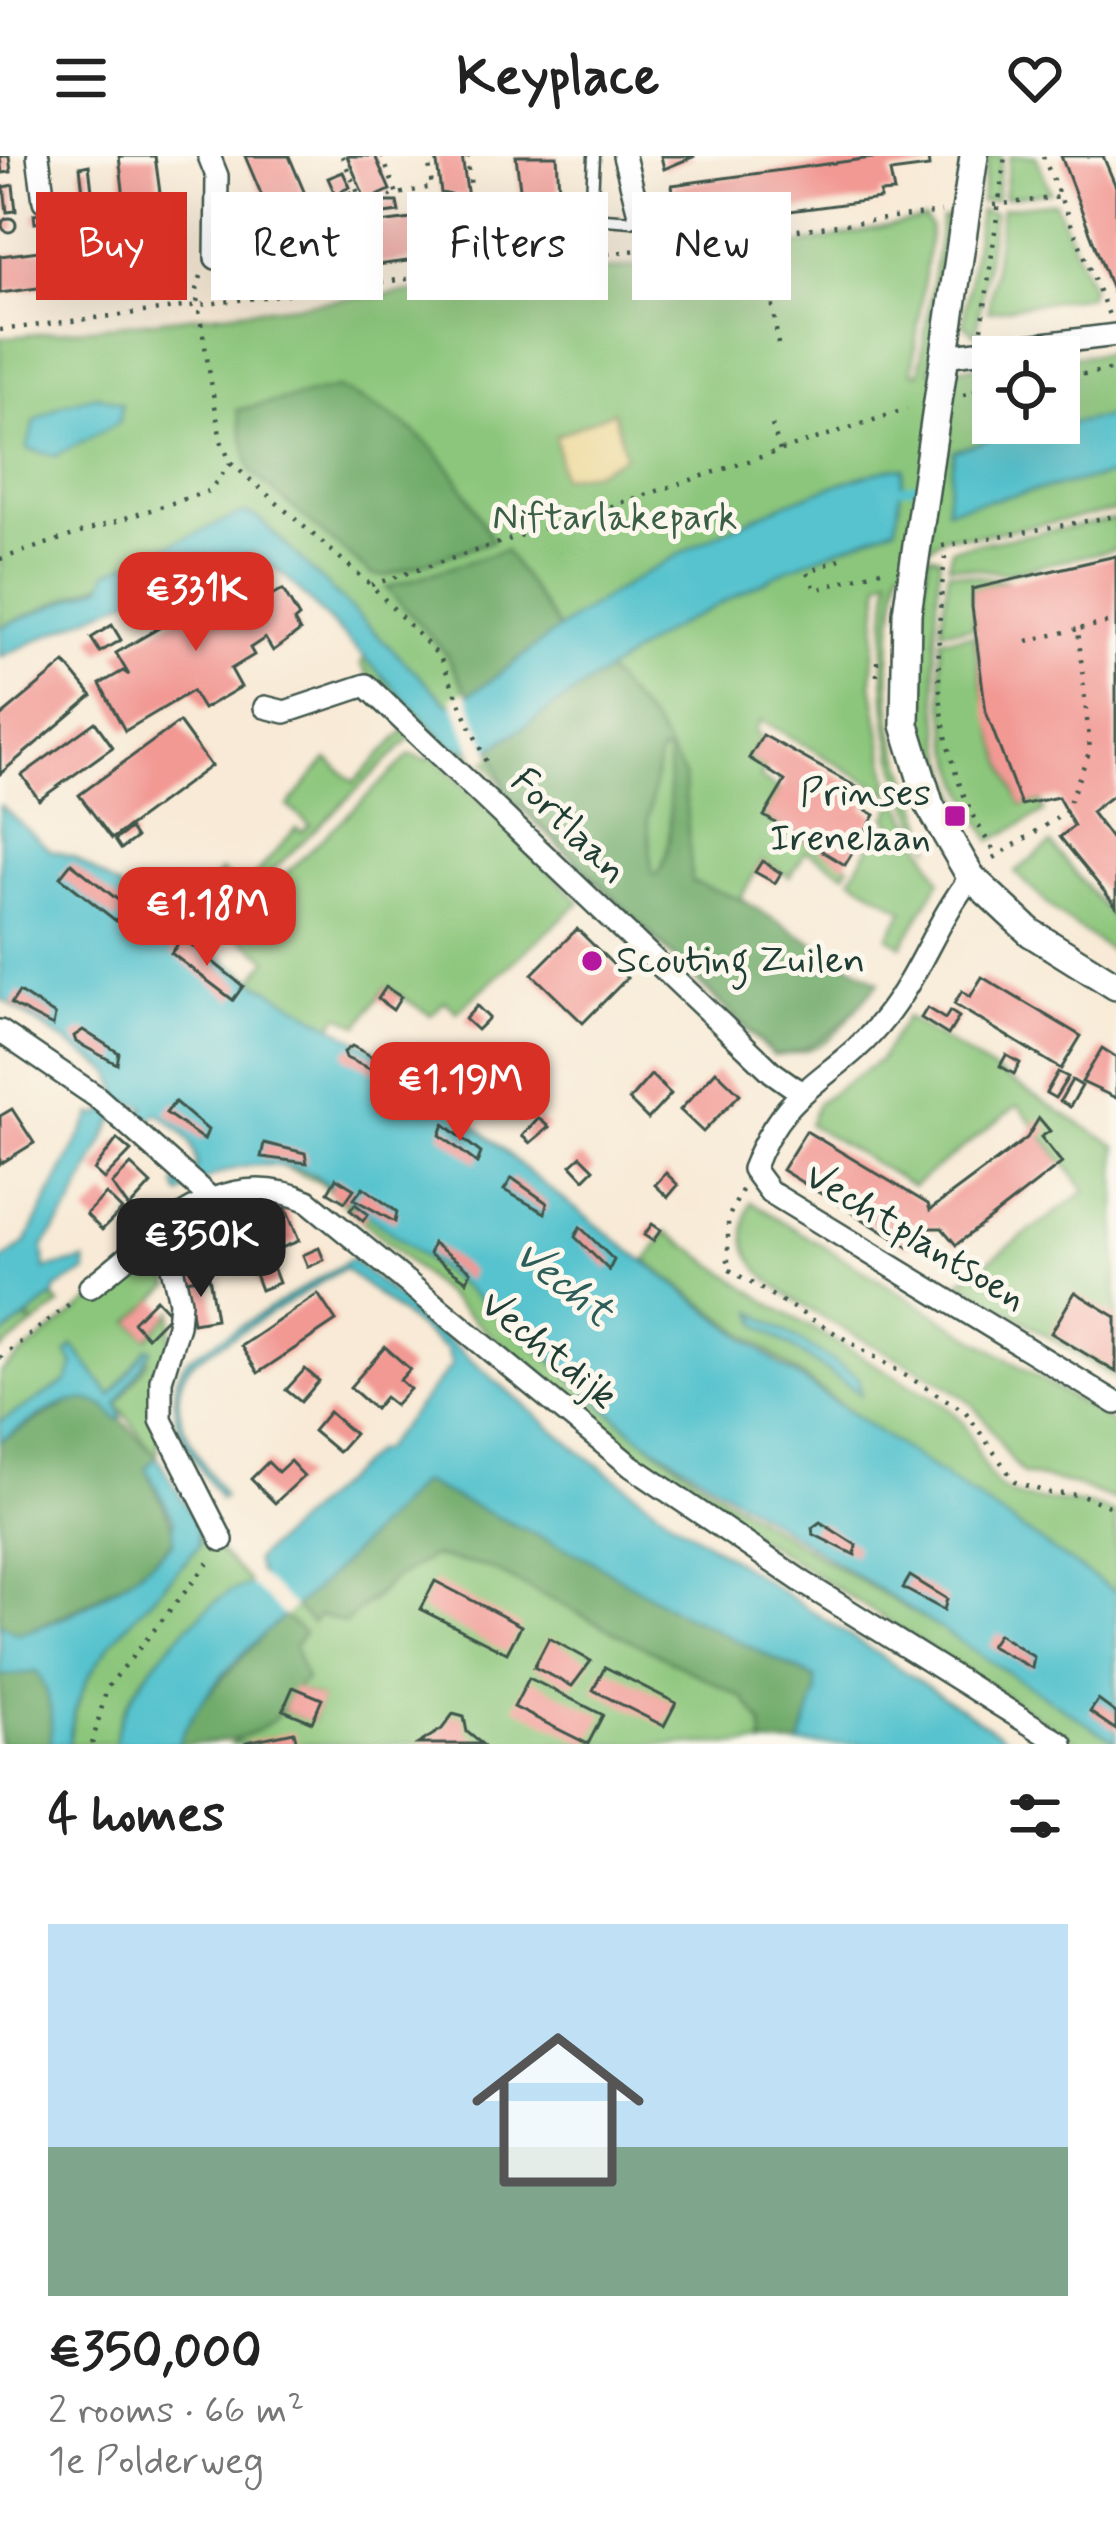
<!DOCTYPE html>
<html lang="en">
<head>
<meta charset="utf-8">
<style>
	:root { --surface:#fff; --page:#f6f6f6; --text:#222; --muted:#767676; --accent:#d93025 }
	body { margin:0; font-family:Mynerve,sans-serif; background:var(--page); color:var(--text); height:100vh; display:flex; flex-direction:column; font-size:45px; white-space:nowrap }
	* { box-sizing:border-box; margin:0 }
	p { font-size:39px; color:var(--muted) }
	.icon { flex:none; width:66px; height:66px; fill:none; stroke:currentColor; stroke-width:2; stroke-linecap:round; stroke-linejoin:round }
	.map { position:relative; height:1588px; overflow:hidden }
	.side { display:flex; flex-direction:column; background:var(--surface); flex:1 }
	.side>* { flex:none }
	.banner { position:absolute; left:36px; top:36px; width:1044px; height:108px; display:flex; gap:24px }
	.fabs { position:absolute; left:972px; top:180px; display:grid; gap:24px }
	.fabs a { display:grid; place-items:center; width:108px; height:108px; border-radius:0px; background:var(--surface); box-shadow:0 12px 48px #0002; font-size:60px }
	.price { position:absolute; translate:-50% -102px; padding:0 27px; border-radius:24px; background:var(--accent); color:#fff; font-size:39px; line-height:78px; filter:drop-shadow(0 3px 6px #0008) }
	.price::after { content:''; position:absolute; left:50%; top:72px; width:36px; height:27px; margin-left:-18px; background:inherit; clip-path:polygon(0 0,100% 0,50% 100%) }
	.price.current { background:#222; color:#fff }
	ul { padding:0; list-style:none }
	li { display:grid; align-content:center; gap:24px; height:636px; padding:0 48px }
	li span { display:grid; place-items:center; height:372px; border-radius:0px; color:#555 }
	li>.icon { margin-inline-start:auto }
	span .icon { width:216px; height:216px; fill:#fffc; stroke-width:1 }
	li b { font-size:51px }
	h2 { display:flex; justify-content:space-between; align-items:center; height:144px; padding:0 48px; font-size:51px }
	.chip { padding:0 42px; border-radius:0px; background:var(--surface); box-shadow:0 12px 48px #0002; font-size:42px; line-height:108px }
	.chip.current { background:var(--accent); color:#fff }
	header { display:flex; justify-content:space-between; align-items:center; height:156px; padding:0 48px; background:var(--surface); font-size:54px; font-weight:700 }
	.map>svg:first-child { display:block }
</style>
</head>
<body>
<header><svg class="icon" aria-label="menu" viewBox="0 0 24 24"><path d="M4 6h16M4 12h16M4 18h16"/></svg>Keyplace<svg class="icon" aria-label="heart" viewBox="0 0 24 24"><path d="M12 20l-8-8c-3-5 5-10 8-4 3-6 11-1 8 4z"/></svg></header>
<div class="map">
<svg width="1116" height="1588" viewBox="0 0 1116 1588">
	<rect width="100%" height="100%" fill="#fbf7ec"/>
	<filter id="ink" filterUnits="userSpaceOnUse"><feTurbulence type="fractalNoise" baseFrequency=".00833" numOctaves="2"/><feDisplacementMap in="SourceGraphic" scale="24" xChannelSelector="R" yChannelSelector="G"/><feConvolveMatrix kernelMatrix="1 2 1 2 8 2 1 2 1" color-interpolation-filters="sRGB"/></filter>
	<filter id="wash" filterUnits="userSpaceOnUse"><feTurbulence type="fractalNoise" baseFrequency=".004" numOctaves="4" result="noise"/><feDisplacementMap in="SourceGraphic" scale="48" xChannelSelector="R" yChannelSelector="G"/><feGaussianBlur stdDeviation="2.7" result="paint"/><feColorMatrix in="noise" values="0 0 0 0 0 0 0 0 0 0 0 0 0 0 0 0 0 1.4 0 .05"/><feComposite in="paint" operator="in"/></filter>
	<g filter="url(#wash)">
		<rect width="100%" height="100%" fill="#f8ead6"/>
		<!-- green -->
		<g fill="#8cc67b" stroke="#568258" stroke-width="3">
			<polygon points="988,0 1002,0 996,44 981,46"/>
			<polygon points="1010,0 1036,0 1051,36 1004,42"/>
			<polygon points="1055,46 1091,130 1089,140 988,155 1002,52"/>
			<polygon points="980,54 994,57 976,179 963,168"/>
			<path d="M 952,61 L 930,215 L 993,209 L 993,267 L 1059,267 L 1059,202 L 1116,196 L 1116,355 L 976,380 L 945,380 L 900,412 C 892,468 884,522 894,578 C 899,603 932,680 931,690 C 878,606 879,515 890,420 L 880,426 L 872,526 L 891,639 L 761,564 L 755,575 L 762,580 L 749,602 L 765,612 L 760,622 L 779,634 L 764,661 L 849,710 L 845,717 L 806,695 L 790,721 L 762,705 L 741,741 L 778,776 L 867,839 C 836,881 825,896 773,900 L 512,644 L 449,549 L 257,361 L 0,471 L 0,182 L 759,97 L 925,63 L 931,71 L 912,216 L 919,217 L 942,63 Z"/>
			<polygon points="1116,363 1116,393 1006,417 948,409 952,392"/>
			<path d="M 929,398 L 940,401 C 934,497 927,577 970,666 L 965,671 L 957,656 L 949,659 C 909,571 916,491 929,398 Z"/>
			<polygon points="948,415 1008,425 972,433 973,472 941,474"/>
			<path d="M 974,479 C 981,539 996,594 1021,649 L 1041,645 L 1044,656 L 991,685 C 952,621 939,557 941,482 Z"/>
			<polygon points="365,502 451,590 473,598 483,622 478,624 371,523 361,508"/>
			<polygon points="406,573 413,580 250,736 257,745 410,599 427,604 432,599 580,746 457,856 445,845 431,859 386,831 359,869 339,859 330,871 253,824 268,803 194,748 221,715 243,733 296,672 302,676 310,669 288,650 327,603 354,626"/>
			<polygon points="898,642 940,724 902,790 888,781 904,754 851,722 875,680 881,683 891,666 886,662"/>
			<polygon points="1051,688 1116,767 1116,799 1057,757 1015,716"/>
			<polygon points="906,861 1116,990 1116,1223 960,1125 1086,1035 1018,949 913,1030 809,968 818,946 880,904"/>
			<path d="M 277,1008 C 351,1012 564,1222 633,1275 C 740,1359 864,1425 980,1497 C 1023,1523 1083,1551 1116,1588 L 1080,1588 L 644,1309 L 570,1250 L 319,1026 Z"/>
			<path d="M 751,1046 L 1116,1269 L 1116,1345 L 1076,1329 L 1023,1318 C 1002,1297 989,1262 967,1244 C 919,1204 773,1151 750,1100 C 742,1083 744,1062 751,1046 Z"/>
			<path d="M 667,1076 L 772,1149 L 940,1246 C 947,1252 956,1258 962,1265 C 977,1286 982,1322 1007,1336 C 1033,1351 1076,1339 1116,1358 L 1116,1437 L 915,1304 L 646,1105 Z"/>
			<polygon points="151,1105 164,1111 170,1130 131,1166 148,1182 173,1155 157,1301 117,1248 148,1205 146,1193 111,1240 73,1191 73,1216 66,1226 0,1266 0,1216 139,1106"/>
			<polygon points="53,1141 60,1149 0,1195 0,1182 25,1163 33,1168 28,1160"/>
			<path d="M 197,1372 L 252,1429 C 204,1448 117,1532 115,1588 L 69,1588 C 81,1491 143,1461 199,1389 Z"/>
			<polygon points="432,1400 490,1412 744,1542 762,1567 763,1588 231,1588 283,1554 313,1565 321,1543 293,1531 306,1524 294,1490 303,1477 282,1459 292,1448 312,1466 320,1459 371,1447 393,1423"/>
		</g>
		<!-- forest -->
		<g fill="#71ab6b" stroke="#487450" stroke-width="3" fill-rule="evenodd">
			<path d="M 337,232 C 422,268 453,304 492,385 L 386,420 L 372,419 L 251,316 L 237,254 Z"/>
			<polygon points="505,394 559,473 469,540 444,495 386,432"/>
			<path d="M 605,514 L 655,571 L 684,620 L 692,726 L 740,743 L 879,826 C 852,859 819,897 774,899 L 520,648 L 514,653 L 491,594 ZM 660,596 L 668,597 C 667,632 678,691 657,719 L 652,717 L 648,663 Z"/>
			<path d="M 77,1242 L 107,1249 L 157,1301 L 146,1312 L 176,1377 C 167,1408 50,1471 17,1477 L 0,1467 L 0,1285 Z"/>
			<polygon points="421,1326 589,1403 672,1453 815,1523 817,1538 800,1588 763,1588 762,1567 743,1542 490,1412 432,1400 393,1423 345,1467 320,1459 312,1467 292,1448 320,1428"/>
			<path d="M 282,1459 L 304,1477 L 294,1490 L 306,1524 C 290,1533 293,1541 283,1553 C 257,1586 215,1588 178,1588 L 190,1558 Z"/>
			<path d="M 24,1515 L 37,1516 C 52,1537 52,1563 51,1588 L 0,1588 L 0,1520 Z"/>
		</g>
		<!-- sand -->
		<polygon fill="#eeda9e" stroke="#868c69" stroke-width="3" points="614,255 625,300 594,316 561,321 556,280"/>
		<!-- water -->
		<g fill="#56c3ce" stroke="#3a8081" stroke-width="3">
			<polygon points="97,239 122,247 119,266 55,300 27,293 35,265 63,248"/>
			<polygon points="1116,259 1116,318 946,353 954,295 1001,280"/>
			<path d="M 896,311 L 904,312 L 896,370 L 790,412 L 665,476 L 485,597 L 451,590 L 287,422 L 253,397 L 207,408 L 0,501 L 0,471 L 102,430 L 108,416 L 243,357 L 257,361 L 449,549 C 499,526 539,483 586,454 C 680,393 786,339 896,311 Z"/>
			<path d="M 0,649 L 50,694 L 74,701 L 259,828 L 418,919 L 534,1021 L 780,1209 L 1116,1437 L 1116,1586 L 636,1278 L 510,1167 L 315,1019 C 266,1000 223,1009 180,1039 L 175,1028 L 197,1012 C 196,984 179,972 158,957 L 146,966 L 139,961 L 145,950 L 130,947 L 113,965 L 71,1052 L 43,1091 L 45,1113 L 85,1104 L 86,1116 L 56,1132 L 53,1141 L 0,1182 L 0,1106 L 25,1088 L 92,958 L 101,959 L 119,938 L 112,917 L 0,842 Z"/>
			<path d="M 351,1103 L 579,1295 L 674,1365 L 1015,1588 L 800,1588 L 816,1538 L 815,1522 L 672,1453 L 589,1403 L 421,1326 C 389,1359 357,1393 324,1425 C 272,1472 205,1521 178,1588 L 115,1588 C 117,1541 189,1462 228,1437 C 240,1430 250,1431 261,1421 L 255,1404 L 375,1295 L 381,1295 L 452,1209 L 446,1194 L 344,1112 L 193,1205 C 155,1249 200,1299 224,1341 L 220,1343 C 193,1299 152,1252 188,1202 Z"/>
			<polygon points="754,1156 858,1221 861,1238 759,1169"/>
			<path d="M 74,1191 L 111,1240 L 147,1192 L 152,1193 L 117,1248 L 122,1261 L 117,1264 C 86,1217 35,1265 0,1285 L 0,1266 L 66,1226 L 74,1209 L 67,1196 Z"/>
			<path d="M 157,1301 L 196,1366 L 199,1389 C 148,1455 76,1499 69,1588 L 51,1588 C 52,1563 52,1537 37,1516 L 0,1520 L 0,1467 L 17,1477 C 68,1468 136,1422 173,1387 L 174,1364 L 146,1312 Z"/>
		</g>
		<!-- pier -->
		<g fill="#f8ead6">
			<polygon points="466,535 492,600 486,603 476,604 451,542"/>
			<polygon points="258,1417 295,1451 285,1461 249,1427"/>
		</g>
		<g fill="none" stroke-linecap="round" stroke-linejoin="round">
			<!-- stream -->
			<polyline stroke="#56c3ce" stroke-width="8" points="901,332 919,329"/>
		</g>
		<g id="blocks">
			<!-- building -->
			<g fill="#f29994">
				<polygon points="0,0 9,0 11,16 2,17"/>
				<polygon points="119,0 155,0 160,37 149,38 150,47 125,50"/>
				<polygon points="245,0 289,0 327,90 290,106"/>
				<polygon points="347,0 375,0 390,34 366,45"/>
				<polygon points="436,0 462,0 468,42 441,37"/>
				<polygon points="516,0 557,0 561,69 543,71 541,61 526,63 530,84 515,84 516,91 353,112 348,71 522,49"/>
				<polygon points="661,0 695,0 664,13"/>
				<polygon points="886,0 928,0 929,11 890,16 894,36 880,37 880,43 677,70 672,29"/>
				<polygon points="1061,0 1103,0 1116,31 1116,145"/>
				<polygon points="89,9 92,35 83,36 80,11"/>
				<polygon points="343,16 350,31 335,38 328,22"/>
				<polygon points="13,29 16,55 7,56 4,31"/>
				<polygon points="351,36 355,47 340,53 336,42"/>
				<polygon points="386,46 397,46 399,56 376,59 374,51"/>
				<polygon points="103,49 104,58 78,61 77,52"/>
				<polygon points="59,55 60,64 35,67 34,58"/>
				<circle cx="9" cy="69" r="7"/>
				<polygon points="162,79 166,115 0,137 0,100"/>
				<polygon points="1116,400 1116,637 1091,656 1116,689 1116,750 1060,681 1074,670 1058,641 1021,649 986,556 972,451 972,433"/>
				<polygon points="218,427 234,464 261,443 283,434 299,461 294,465 300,475 273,495 265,482 250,492 254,499 231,513 241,531 203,553 192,535 125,575 100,528 123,515 129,519 116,497 176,462 189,444"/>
				<polygon points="112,469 121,484 100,496 91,482"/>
				<polygon points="65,507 92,540 0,618 0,561"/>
				<polygon points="95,566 113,591 39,644 22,619"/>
				<polygon points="179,566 211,610 112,683 79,639"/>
				<polygon points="763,579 871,639 863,652 875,659 845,709 764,660 785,625 749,602"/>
				<polygon points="130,673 136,682 121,693 115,684"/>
				<polygon points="762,705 781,717 775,727 755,716"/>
				<polygon points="71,707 127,751 116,765 60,721"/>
				<polygon points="577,773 627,822 583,867 532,818"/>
				<polygon points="183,782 243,830 233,844 171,797"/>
				<polygon points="982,821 1081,880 1061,913 954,848 962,835 970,841"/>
				<polygon points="386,831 401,841 393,854 378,843"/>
				<polygon points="19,836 55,859 53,870 11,848"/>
				<polygon points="477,850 489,862 477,874 465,863"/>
				<polygon points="927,852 945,863 950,855 959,861 948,879 921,862"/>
				<polygon points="83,874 119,897 117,908 76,886 74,880"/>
				<polygon points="352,890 390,910 388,921 346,902 344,896"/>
				<polygon points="1102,892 1116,901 1116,942 1082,926"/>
				<polygon points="1006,899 1020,907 1014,918 1000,910"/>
				<polygon points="716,915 740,938 703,976 680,954"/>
				<polygon points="1058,916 1068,921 1055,942 1046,937"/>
				<polygon points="651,919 671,938 648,963 629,944"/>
				<polygon points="1072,924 1082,930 1070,951 1060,945"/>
				<polygon points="175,946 208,974 204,984 166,957"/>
				<polygon points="12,953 34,987 0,1008 0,960"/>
				<polygon points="538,962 549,971 530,987 522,980"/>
				<polygon points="1039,962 1050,975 1041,981 1062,1007 956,1089 942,1072 919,1072 908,1091 782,1014 806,975 928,1048 930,1054 1027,982"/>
				<polygon points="444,968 481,997 477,1007 440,979"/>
				<polygon points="117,983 131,995 104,1023 94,1014"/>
				<polygon points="264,987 305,997 307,1007 261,1001"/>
				<polygon points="581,1000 594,1013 584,1023 571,1009"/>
				<polygon points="131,1009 151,1028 129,1052 112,1028"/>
				<polygon points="666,1017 678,1029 668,1041 655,1029"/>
				<polygon points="336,1022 354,1033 345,1046 328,1036"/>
				<polygon points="512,1022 547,1047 545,1057 504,1034"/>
				<polygon points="363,1031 397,1056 395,1066 354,1043"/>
				<polygon points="106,1038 122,1054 102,1074 86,1058"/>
				<polygon points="273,1046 275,1056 286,1052 299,1085 243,1107 239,1099 213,1109 198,1068"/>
				<polygon points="355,1048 368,1058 363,1065 350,1054"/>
				<polygon points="652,1068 661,1074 653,1085 644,1079"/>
				<polygon points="580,1071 614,1104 609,1114 575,1081"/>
				<polygon points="433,1087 471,1115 467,1125 429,1098"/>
				<polygon points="319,1092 324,1104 308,1111 303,1099"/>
				<polygon points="273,1111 279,1127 261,1134 255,1118"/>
				<polygon points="209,1120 216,1163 193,1167 186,1124"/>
				<polygon points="1075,1136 1116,1161 1116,1216 1051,1177"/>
				<polygon points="318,1138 336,1165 258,1217 241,1190"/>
				<polygon points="156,1143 170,1158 147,1181 133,1166"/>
				<polygon points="385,1191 410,1213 400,1224 410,1233 395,1249 385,1241 375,1253 350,1231"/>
				<polygon points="305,1213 319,1225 301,1246 286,1234"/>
				<polygon points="329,1256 354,1278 338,1296 313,1275"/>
				<polygon points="290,1305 304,1320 275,1347 251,1323 268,1306 278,1316"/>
				<polygon points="820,1366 856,1389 855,1399 813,1378 812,1372"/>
				<polygon points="910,1420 947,1443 944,1454 903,1432"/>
				<polygon points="435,1425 521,1470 507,1497 420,1453"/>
				<polygon points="998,1478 1034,1501 1032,1512 990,1490"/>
				<polygon points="549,1482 591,1505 572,1530 534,1511"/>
				<polygon points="605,1511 676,1547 664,1570 593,1534"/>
				<polygon points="529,1522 603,1559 588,1588 514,1551"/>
				<polygon points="293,1531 322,1543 312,1566 283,1554"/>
				<polygon points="1098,1544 1116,1557 1116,1574 1090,1556"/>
				<polygon points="453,1558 464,1561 467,1576 482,1588 418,1588 442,1573"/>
				<polygon points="294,1576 297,1588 246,1588 246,1586"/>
			</g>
		</g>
	</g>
	<g filter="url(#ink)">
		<use href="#blocks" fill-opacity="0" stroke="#40574c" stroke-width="3"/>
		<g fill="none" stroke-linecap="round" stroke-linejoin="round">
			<!-- service casing -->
			<g stroke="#40574c" stroke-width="15">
				<polyline id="service" points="594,0 591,62 632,65 639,58"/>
			</g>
			<!-- minor casing -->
			<g stroke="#40574c" stroke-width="26">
				<g id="minor">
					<polyline points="38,0 44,45"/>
					<polyline points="209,0 217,20 216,102"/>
					<polyline points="624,0 639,58"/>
					<polyline points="944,200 1116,179"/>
					<polyline points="265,551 285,556 366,529 772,916 799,935"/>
					<path d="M 971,721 C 936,765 919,820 884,863 C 835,925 785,927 753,1013 L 770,1036 L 1116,1247"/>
					<polyline points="0,875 97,941 208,1040"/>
					<polyline points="164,1076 180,1146 178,1169 161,1224 161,1264 222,1384"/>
					<path d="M 90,1131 C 157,1081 218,1005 308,1045 L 631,1310 L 804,1427 L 1062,1588"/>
				</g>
			</g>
			<!-- tertiary casing -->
			<g stroke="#40574c" stroke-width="32">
				<polyline id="tertiary" points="974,0 907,457 905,569 930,650 971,721 1031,777 1116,830"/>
			</g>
			<!-- path -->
			<g stroke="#40574c" stroke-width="4.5" stroke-dasharray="3 9" stroke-linecap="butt">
				<polyline points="342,0 364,51"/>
				<polyline points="382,0 397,38"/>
				<polyline points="467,0 471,31"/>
				<polyline points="1043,0 1109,159"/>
				<polyline points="994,49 1060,41"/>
				<polyline points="763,78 778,188"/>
				<polyline points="201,120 196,137 221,285 231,307 371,429 440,501 487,608"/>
				<polyline points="352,130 344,60 393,39 432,31 428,0"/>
				<polyline points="982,173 1005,0"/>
				<polyline points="0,174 941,56"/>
				<polyline points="1059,222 1116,213"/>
				<polyline points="975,236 976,220"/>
				<polyline points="963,239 993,233"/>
				<polyline points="772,269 780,295"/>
				<polyline points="942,390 1116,360"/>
				<path d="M 945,401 C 933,510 932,606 997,699"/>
				<polyline points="0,403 209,335 231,307"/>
				<polyline points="840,403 807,417 816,434 884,413"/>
				<polyline points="371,429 907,253"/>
				<polyline points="1027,485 1078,473"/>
				<polyline points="877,520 877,496"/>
				<polyline points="994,702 1065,657 1090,594 1078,473 1116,465"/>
				<polyline points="742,1034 728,1062 728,1113 965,1255 1015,1326 1049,1337 1082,1339 1116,1353"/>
				<polyline points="0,1202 72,1146"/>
				<polyline points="92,1588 107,1532 210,1405"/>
			</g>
			<!-- service -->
			<use href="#service" stroke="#fff" stroke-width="10"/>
			<!-- minor -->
			<use href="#minor" stroke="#fff" stroke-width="21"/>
			<!-- tertiary -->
			<use href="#tertiary" stroke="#fff" stroke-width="27"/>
		</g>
	</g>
	<!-- markers -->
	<g fill="#b5179e" stroke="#fbf7ec" stroke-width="4.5">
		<rect x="943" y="648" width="24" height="24" rx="6"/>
		<circle cx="592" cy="805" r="12"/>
	</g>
	<g text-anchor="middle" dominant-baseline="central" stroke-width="10" stroke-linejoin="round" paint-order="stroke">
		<!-- park labels -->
		<g font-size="39" fill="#3a5f46" stroke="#fbf7ec">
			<text x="615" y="362">Niftarlakepark</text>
		</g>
		<!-- poi labels -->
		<g font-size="39" fill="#1f3d34" stroke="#fbf7ec" text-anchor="end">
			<text x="931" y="638">Prinses<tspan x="931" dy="45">Irenelaan</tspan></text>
			<text x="616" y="805" text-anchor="start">Scouting Zuilen</text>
		</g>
		<!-- street labels -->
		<g font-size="39" fill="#1f3d34" stroke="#fbf7ec">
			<text transform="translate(568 671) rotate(45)">Fortlaan</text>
			<text transform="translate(915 1082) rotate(31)">Vechtplantsoen</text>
			<text transform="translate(548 1195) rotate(39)">Vechtdijk</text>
		</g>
		<!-- water labels -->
		<g font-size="42" font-style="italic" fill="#2d5e5a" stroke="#fbf7ec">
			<text transform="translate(563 1128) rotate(38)">Vecht</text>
		</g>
	</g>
</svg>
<div class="fabs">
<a><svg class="icon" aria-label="locate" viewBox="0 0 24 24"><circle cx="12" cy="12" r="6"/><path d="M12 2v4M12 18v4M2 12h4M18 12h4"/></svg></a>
</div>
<b class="price" style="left:196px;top:498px">€331K</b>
<b class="price" style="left:207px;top:813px">€1.18M</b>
<b class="price" style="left:460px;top:988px">€1.19M</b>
<b class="price current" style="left:201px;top:1144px">€350K</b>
<div class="banner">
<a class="chip current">Buy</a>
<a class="chip">Rent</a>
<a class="chip">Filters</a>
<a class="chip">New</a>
</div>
</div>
<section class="side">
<h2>4 homes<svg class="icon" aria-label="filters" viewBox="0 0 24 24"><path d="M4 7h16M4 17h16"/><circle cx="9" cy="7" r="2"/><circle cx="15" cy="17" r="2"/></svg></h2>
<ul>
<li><span style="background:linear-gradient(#bfe0f5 60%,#7fa58c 0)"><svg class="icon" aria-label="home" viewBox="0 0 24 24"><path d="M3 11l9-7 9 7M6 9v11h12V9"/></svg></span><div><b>€350,000</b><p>2 rooms · 66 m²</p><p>1e Polderweg</p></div></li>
</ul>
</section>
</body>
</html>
